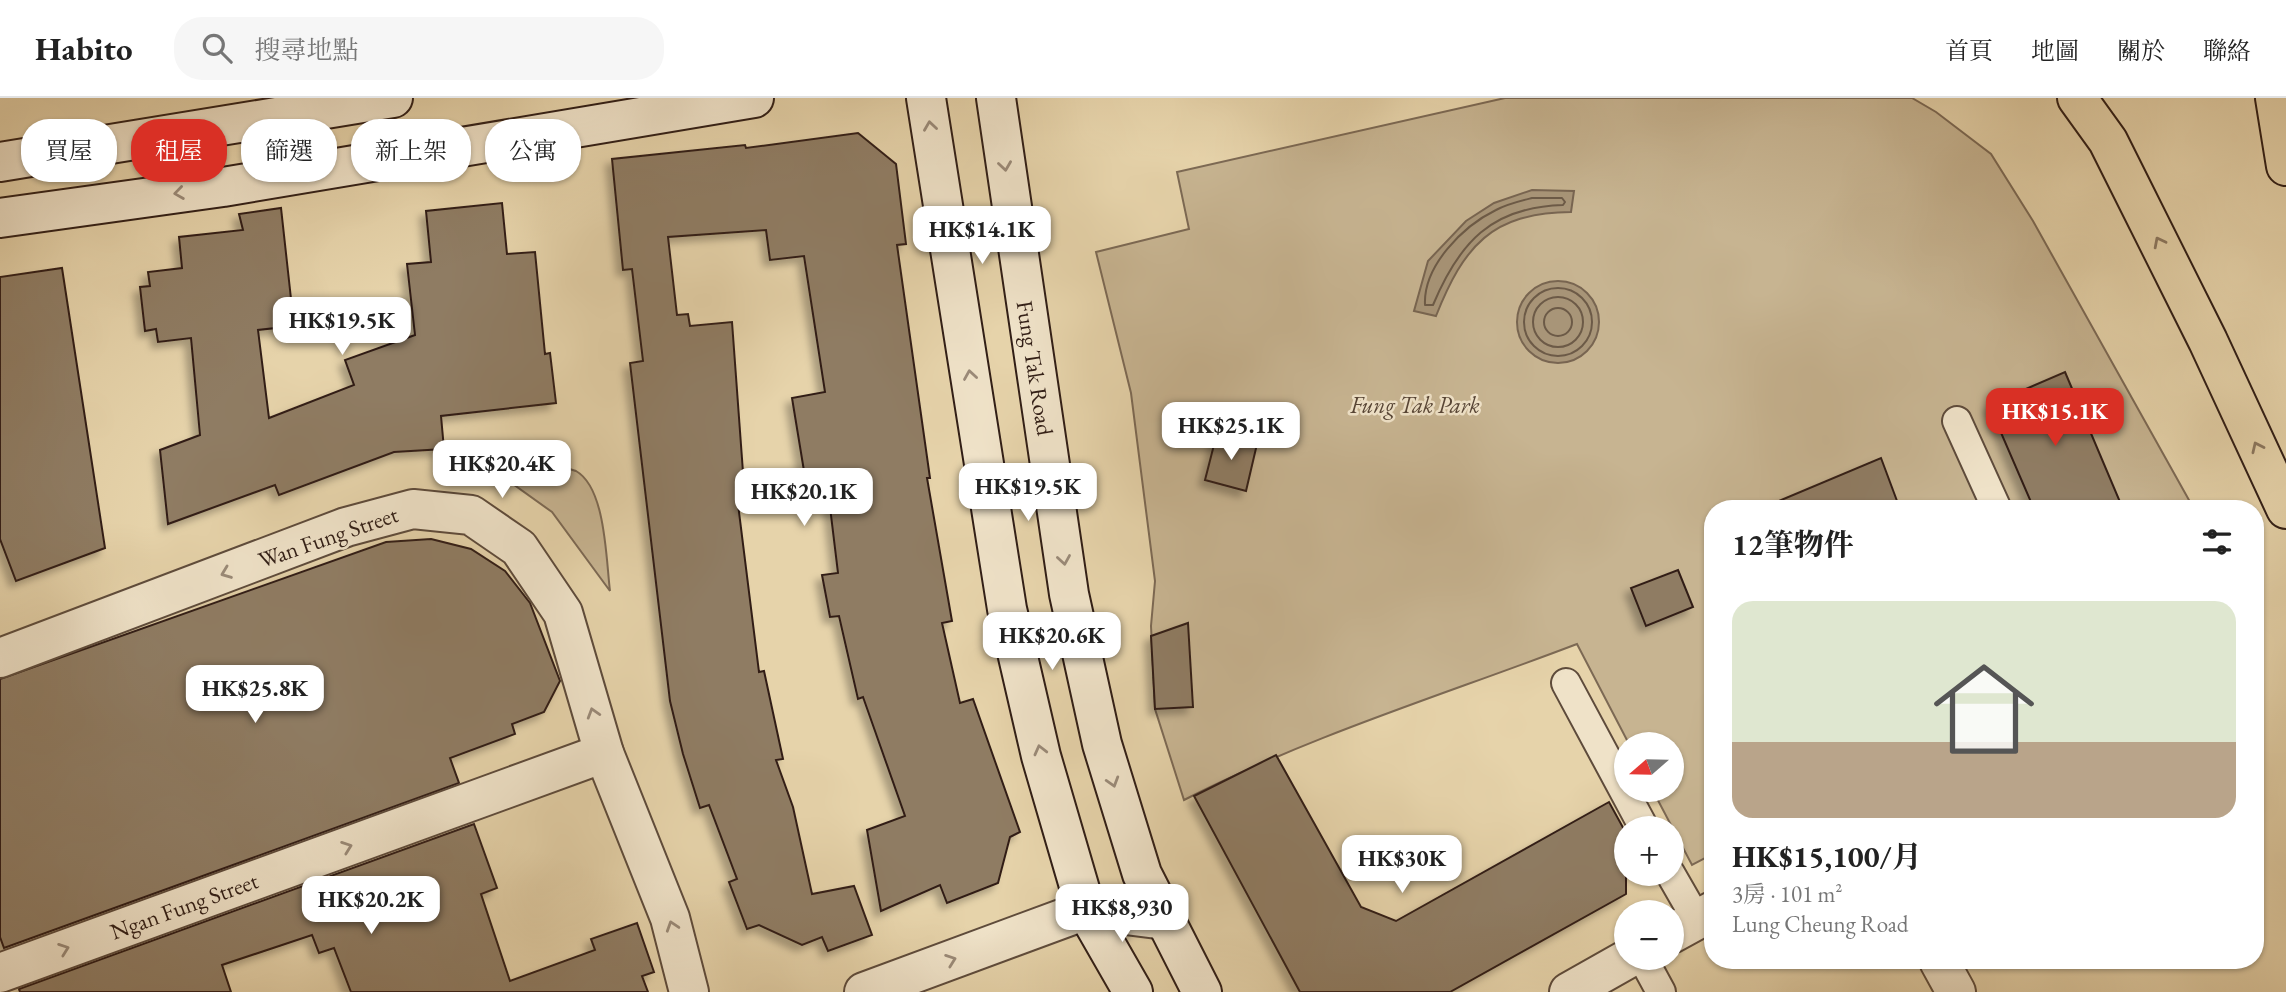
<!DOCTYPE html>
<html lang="zh-TW">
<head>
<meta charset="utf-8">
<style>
	:root { --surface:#fff; --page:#f6f6f6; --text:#222; --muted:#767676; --line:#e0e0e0; --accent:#d93025 }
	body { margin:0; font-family:"EB Garamond","Noto Serif TC",serif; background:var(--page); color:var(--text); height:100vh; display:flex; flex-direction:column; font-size:26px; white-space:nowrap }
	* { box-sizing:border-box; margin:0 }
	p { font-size:23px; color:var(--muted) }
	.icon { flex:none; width:38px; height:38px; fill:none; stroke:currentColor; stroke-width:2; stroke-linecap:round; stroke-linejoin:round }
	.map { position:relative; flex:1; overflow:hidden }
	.details { position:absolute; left:1704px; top:402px; width:560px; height:469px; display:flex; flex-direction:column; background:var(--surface); border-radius:28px; box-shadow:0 2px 5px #0004 }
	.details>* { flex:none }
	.guide { position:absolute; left:21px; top:21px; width:665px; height:63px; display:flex; gap:14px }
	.needle { width:46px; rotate:250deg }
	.controls { position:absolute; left:1614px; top:634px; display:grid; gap:14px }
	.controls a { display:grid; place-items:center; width:70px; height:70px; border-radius:50%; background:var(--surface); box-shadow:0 2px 5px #0004; font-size:35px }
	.price { position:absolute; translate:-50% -60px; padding:0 16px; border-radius:14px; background:#fff; color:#222; font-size:23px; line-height:46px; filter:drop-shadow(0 2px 4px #0008) }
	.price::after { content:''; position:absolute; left:50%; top:42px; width:21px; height:16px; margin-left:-10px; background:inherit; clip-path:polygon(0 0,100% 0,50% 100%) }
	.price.selected { background:var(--accent); color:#fff }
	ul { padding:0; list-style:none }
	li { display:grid; align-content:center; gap:14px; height:371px; padding:0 28px }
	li+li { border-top:2px solid var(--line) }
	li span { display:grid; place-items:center; height:217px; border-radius:21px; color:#555 }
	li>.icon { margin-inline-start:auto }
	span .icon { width:126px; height:126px; fill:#fffc; stroke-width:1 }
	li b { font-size:30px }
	h2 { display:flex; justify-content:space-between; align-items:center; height:84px; padding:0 28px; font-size:30px }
	.chip { padding:0 24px; border-radius:28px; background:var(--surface); box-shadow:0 2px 5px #0004; font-size:24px; line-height:63px }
	.chip.selected { background:var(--accent); color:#fff }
	header { display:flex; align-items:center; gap:42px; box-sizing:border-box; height:98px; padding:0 35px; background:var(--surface); border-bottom:2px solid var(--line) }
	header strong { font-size:33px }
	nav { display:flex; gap:38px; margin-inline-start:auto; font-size:24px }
	.search { width:490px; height:63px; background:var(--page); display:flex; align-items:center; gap:18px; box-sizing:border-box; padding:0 24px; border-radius:28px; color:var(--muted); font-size:26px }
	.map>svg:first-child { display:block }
</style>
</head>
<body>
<header>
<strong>Habito</strong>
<div class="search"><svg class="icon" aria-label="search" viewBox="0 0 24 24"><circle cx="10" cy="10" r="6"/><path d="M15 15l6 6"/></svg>搜尋地點</div>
<nav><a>首頁</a><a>地圖</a><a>關於</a><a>聯絡</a></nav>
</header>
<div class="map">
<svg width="2286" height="894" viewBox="0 0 2286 894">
	<defs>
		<filter id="shadow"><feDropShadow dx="-6" dy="6" stdDeviation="3.5" flood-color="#0004"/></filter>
	</defs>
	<rect width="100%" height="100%" fill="#e6d3aa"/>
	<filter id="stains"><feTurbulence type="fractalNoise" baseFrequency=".00286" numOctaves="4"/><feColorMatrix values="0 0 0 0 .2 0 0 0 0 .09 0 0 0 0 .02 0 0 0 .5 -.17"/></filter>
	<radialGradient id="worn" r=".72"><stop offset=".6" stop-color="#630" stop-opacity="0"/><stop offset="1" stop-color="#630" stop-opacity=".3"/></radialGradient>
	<!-- green -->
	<g fill="#c7b491" stroke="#7c6954" stroke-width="2">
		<path d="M 1505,0 L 1912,0 L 1936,14 L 1991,56 L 2033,123 L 2194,411 L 1713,411 L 1713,756 L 1692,767 L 1652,691 L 1671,691 L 1671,646 L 1629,646 L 1577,546 C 1446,596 1309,638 1184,702 L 1155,611 L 1151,528 L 1155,483 L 1131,295 L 1096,154 L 1189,131 L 1177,74 Z"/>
		<path d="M 560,369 C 565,370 571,371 576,373 C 606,390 606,462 610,493 L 552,414 L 503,379 Z"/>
	</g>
	<!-- water -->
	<g fill="#a89578" stroke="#786551" stroke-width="2">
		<path d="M 1532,92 L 1574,93 L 1571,114 C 1491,115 1464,148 1436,218 L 1414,213 L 1428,163 L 1466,123 L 1494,105 Z"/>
		<circle cx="1558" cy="224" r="41"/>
	</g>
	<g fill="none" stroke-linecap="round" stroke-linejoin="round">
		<!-- shore -->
		<g stroke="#6c5a47" stroke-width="2">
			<path d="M 1532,100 L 1562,100 L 1565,104 L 1563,107 C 1491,109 1459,145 1433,207 L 1425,207 C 1423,168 1463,128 1496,112 C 1507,106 1520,103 1532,100 Z"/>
			<circle cx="1558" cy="224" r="34"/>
			<circle cx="1558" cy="224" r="25"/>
			<circle cx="1558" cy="224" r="14"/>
		</g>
	</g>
	<!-- building -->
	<g fill="#8f7c63" stroke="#311e16" stroke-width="2" filter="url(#shadow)">
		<polygon points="858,35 896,66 906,146 897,147 930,380 927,380 952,523 942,525 960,605 973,601 1020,734 1010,739 998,785 947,805 940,787 881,813 867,732 905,718 863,599 858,601 839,518 830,519 822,477 838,475 826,376 805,379 792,300 825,294 804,158 770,162 766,132 668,139 677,217 688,216 690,228 732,224 744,388 736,390 759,574 764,573 783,661 776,662 793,709 812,796 854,788 872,837 828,853 822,839 802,847 759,827 747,831 729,784 737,781 709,707 700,710 683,656 670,603 630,265 643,263 632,171 623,172 612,61 745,47 746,50"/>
		<polygon points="502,105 507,156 535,154 545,256 550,255 556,305 441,318 444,351 394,354 279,397 275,387 168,426 160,352 200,337 191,240 158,244 156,231 145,233 140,189 150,188 148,174 182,170 179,139 243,132 239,116 281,110 294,228 258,232 269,320 354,287 345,262 415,237 407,166 431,164 426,113"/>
		<polygon points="62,170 105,450 16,483 0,441 0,179"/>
		<polygon points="2065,274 2123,411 2034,411 1989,307"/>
		<polygon points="1217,335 1257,346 1246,393 1205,382"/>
		<polygon points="1881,360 1900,411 1760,411"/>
		<polygon points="431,441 471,451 505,473 530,505 560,583 544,614 512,626 515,636 450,660 459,685 4,850 0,839 0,581 386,444"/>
		<polygon points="1678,472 1693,509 1646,528 1631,490"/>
		<polygon points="1188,525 1193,609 1155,611 1151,538"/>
		<polygon points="1276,657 1361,809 1396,823 1609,704 1626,735 1626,796 1450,894 1300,894 1194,698"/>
		<polygon points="474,726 497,790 481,796 510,883 595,852 591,841 637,825 654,874 642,878 648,894 351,894 334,850 319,855 312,837 222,867 231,894 20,894 19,891"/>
	</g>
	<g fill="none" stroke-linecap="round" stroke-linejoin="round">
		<!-- service casing -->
		<g stroke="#5e4b3b" stroke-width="32">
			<g id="service">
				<polyline points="1957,323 1997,411"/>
				<polyline points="1566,585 1644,730"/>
				<polyline points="1670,775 1697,822"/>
				<polyline points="1642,859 1661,894"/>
			</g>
		</g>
		<!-- minor casing -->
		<g stroke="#5e4b3b" stroke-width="42">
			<g id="minor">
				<polyline points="0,560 346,429 413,411 471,417 519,450 563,515 604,655 670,820 689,894"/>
				<polyline points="1671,836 1713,813"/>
				<polyline points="1939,863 1956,894"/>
				<polyline points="0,875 604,655"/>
				<polyline points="1569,894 1631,859"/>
			</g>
		</g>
		<!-- tertiary casing -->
		<g stroke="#5e4b3b" stroke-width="42">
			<polyline id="tertiary" points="864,894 1086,812 1165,822"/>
		</g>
		<!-- secondary casing -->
		<g stroke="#311e16" stroke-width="42">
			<g id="secondary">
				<polyline points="926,0 1007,511 1041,658 1086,812 1133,894"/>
				<polyline points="996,0 1069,496 1102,646 1142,776 1202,894"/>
				<polyline points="0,64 393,0"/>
				<polyline points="0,120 223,89 754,0"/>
			</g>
		</g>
		<!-- trunk casing -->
		<g stroke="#311e16" stroke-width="42">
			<g id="trunk">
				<polyline points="2077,0 2108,43 2208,243 2286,411"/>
				<polyline points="2275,0 2286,68"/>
			</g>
		</g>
		<!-- service -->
		<use href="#service" stroke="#efe2c8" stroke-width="28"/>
		<!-- minor -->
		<use href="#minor" stroke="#efe2c8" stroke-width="38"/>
		<!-- tertiary -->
		<use href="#tertiary" stroke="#efe2c8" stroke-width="38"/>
		<!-- secondary -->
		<use href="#secondary" stroke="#efe2c8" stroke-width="38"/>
		<!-- trunk -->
		<use href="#trunk" stroke="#e6d3aa" stroke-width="38"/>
	</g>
	<!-- one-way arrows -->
	<defs><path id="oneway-chevron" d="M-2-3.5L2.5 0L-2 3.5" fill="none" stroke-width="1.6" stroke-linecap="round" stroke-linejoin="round" transform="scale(1.75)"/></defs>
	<g stroke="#9a8a78">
		<use href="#oneway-chevron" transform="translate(930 28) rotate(-98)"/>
		<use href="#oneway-chevron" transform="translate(1005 68) rotate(82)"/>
		<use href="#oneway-chevron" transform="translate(179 95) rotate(172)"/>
		<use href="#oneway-chevron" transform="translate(970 277) rotate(-99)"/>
		<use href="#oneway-chevron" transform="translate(1064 462) rotate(81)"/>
		<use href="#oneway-chevron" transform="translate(226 475) rotate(159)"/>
		<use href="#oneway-chevron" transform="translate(593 615) rotate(-107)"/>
		<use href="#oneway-chevron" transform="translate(1040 652) rotate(-104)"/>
		<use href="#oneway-chevron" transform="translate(1113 684) rotate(73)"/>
		<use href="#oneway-chevron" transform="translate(347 749) rotate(-20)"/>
		<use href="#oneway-chevron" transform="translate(672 828) rotate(-108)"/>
		<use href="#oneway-chevron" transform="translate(64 851) rotate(-20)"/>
		<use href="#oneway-chevron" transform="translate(951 862) rotate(-20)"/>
	</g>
	<g stroke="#8c7860">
		<use href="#oneway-chevron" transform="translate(2159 144) rotate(-117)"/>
		<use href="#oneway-chevron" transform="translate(2257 349) rotate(-115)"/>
	</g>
	<g text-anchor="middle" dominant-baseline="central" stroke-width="5" stroke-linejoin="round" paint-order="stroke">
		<!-- street labels -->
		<g font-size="23" fill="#311e16" stroke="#efe2c8">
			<text transform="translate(1035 270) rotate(81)">Fung Tak Road</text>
			<text transform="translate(328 439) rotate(-19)">Wan Fung Street</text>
			<text transform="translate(184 808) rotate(-20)">Ngan Fung Street</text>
		</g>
		<!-- park labels -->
		<g font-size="23" font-style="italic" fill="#564435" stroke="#efe2c8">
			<text x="1415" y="307">Fung Tak Park</text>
		</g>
	</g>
	<rect width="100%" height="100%" filter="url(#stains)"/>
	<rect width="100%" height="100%" fill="url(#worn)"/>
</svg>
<div class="controls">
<a><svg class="needle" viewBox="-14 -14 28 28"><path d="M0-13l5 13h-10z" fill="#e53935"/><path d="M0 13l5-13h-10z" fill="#767676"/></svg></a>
<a>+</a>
<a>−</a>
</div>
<b class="price" style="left:982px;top:168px">HK$14.1K</b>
<b class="price" style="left:342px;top:259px">HK$19.5K</b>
<b class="price selected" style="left:2055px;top:350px">HK$15.1K</b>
<b class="price" style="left:1231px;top:364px">HK$25.1K</b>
<b class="price" style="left:502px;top:402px">HK$20.4K</b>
<b class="price" style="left:1028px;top:425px">HK$19.5K</b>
<b class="price" style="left:804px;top:430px">HK$20.1K</b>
<b class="price" style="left:1052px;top:574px">HK$20.6K</b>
<b class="price" style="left:255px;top:627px">HK$25.8K</b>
<b class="price" style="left:1402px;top:797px">HK$30K</b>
<b class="price" style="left:371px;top:838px">HK$20.2K</b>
<b class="price" style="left:1122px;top:846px">HK$8,930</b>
<div class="guide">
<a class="chip">買屋</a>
<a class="chip selected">租屋</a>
<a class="chip">篩選</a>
<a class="chip">新上架</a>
<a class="chip">公寓</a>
</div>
<section class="details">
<h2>12筆物件<svg class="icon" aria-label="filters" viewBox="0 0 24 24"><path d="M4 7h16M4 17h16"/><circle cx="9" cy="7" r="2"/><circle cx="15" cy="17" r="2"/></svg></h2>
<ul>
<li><span style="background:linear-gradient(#dfe7d0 65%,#b9a48a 0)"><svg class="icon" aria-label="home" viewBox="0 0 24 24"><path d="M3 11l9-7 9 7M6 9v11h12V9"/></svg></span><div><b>HK$15,100/月</b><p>3房 · 101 m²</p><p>Lung Cheung Road</p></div></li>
</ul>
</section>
</div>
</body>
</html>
